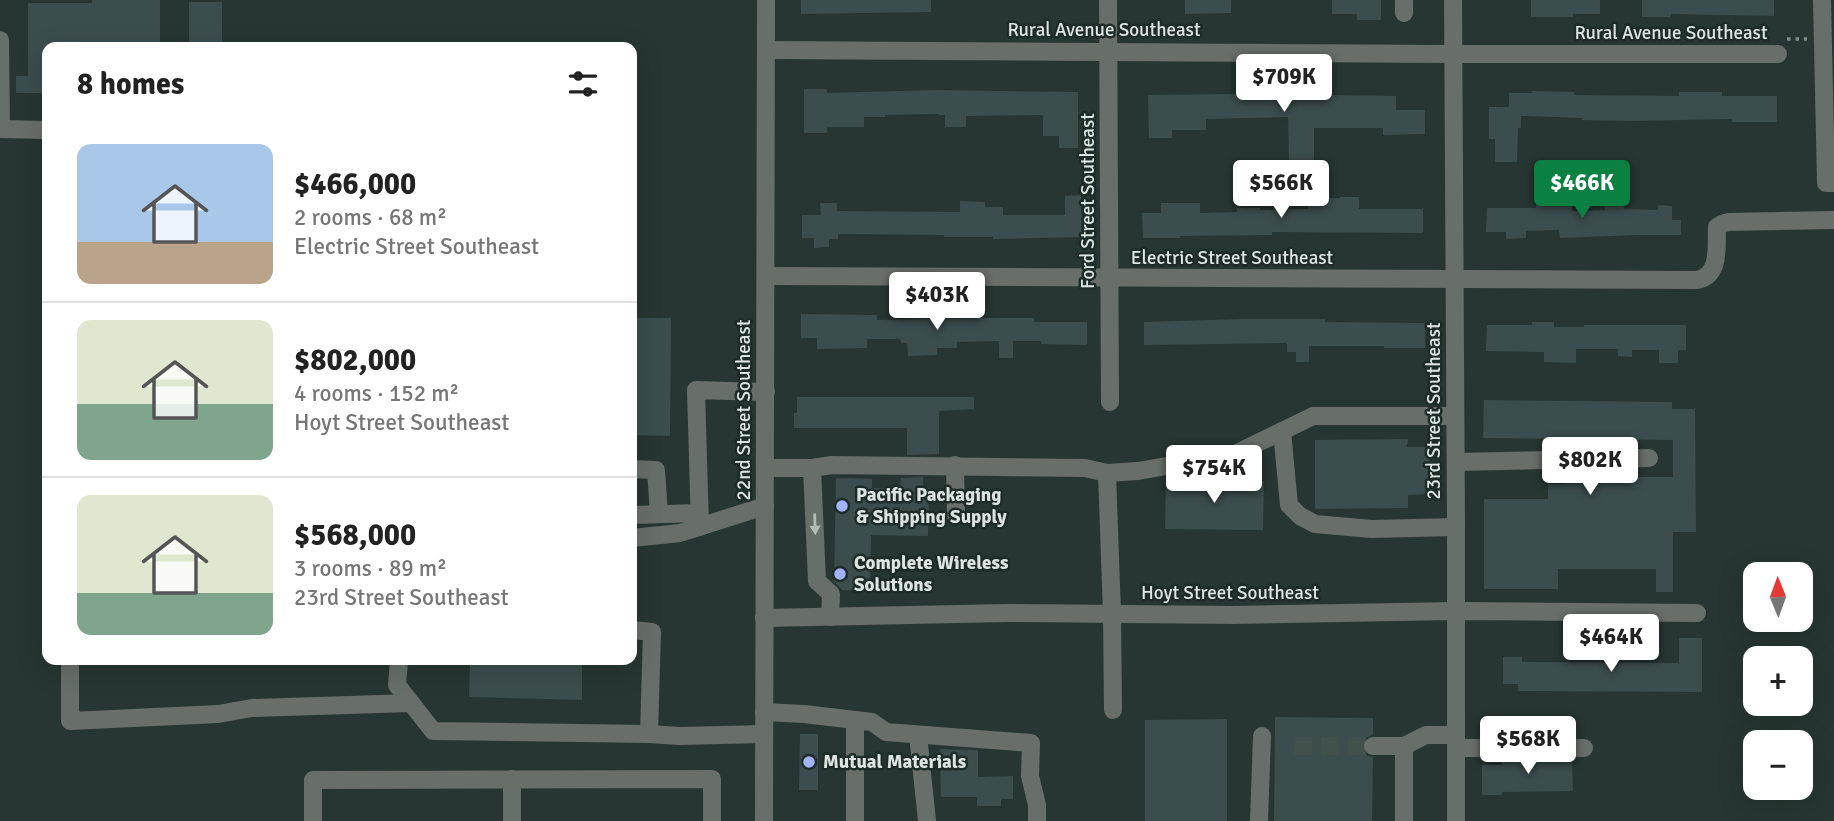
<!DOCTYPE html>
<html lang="en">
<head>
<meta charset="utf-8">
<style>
	:root { --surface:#fff; --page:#f6f6f6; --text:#222; --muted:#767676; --line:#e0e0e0; --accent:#0b8043 }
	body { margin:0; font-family:Signika,sans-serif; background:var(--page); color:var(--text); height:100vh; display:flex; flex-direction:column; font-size:26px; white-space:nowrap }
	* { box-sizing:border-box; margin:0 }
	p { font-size:23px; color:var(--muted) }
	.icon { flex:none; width:38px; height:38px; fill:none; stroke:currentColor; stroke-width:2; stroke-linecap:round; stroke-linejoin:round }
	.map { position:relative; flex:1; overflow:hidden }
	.panel { position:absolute; left:42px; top:42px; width:595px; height:623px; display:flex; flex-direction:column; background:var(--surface); border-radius:14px; box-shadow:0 7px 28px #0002 }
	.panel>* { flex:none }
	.needle { width:46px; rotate:359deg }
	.controls { position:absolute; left:1743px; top:562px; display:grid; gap:14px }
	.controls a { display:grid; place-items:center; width:70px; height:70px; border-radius:14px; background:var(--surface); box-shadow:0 7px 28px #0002; font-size:35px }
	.price { position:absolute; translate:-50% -60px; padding:0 16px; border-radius:7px; background:#fff; color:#222; font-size:23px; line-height:46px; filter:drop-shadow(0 2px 4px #0008) }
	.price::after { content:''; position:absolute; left:50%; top:42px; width:21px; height:16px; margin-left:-10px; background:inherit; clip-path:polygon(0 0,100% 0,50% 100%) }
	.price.active { background:var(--accent); color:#fff }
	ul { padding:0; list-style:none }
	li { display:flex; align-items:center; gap:21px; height:175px; padding:0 35px }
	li+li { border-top:2px solid var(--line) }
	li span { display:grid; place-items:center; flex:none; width:196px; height:140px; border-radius:14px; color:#555 }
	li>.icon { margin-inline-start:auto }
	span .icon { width:84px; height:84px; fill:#fffc; stroke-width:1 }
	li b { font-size:30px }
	h2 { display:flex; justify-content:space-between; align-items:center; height:84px; padding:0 35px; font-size:30px }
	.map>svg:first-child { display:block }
</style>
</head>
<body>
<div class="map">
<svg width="1834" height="821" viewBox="0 0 1834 821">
	<rect width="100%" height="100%" fill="#273632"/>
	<!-- building -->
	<g fill="#3c4d4d">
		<polygon points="92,0 160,0 160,47 47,47 47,93 16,93 16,76 28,76 28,3 92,3"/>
		<polygon points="801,0 931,0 931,12 801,14"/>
		<polygon points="1185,0 1231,0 1231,13 1185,14"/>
		<polygon points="1332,0 1381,0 1381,20 1357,20 1357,14 1332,14"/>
		<polygon points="1531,0 1600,0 1600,14 1573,14 1573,17 1531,17"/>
		<polygon points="1642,0 1774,0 1774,16 1671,14 1671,17 1642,17"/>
		<rect x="189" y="2" width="33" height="45"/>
		<polygon points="804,89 827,89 827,93 936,90 1078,92 1078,148 1059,148 1059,136 1043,136 1043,115 966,116 966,127 945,127 945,115 939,115 939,114 885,115 885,117 864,117 864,127 827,127 827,133 804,133"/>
		<polygon points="1240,90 1281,90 1281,92 1327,90 1328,95 1396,96 1396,110 1425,110 1425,134 1383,135 1383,128 1314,128 1314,161 1289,161 1288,117 1206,119 1206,130 1172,130 1172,138 1149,138 1148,95 1240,94"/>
		<polygon points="1532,91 1574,92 1574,95 1679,96 1679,92 1722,92 1722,96 1777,96 1777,122 1732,122 1732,119 1630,121 1582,120 1582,118 1521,116 1521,128 1518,128 1517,162 1495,162 1495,139 1489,139 1489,107 1509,107 1509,93 1532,93"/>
		<polygon points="1547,194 1566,194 1566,202 1572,202 1572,211 1605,210 1604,201 1623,200 1624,209 1658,210 1658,205 1672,206 1672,220 1681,220 1681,235 1637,235 1560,238 1559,230 1526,231 1526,238 1506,239 1506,232 1486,232 1487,208 1536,208 1536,203 1547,202"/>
		<polygon points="1081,195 1082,237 993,239 993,237 944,237 944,235 838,234 838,239 829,239 829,247 814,248 814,238 802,238 802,215 821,215 820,203 837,203 837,211 960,212 960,201 985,202 985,207 1003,207 1003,215 1065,215 1065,196"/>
		<polygon points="1340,197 1359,197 1359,209 1423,209 1423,233 1272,232 1272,235 1180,236 1180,238 1143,238 1142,213 1161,213 1161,203 1200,203 1200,213 1237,212 1237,208 1260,208 1260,210 1308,209 1309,198 1340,198"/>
		<polygon points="801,314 877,315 877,320 978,318 1034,318 1034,322 1087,322 1087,345 1041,344 1041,341 1013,341 1013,358 999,358 999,341 957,342 957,348 937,348 937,355 908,356 907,343 901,343 900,339 867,339 867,348 817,349 817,338 801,338"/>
		<polygon points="632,318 671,318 670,436 632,435"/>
		<polygon points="1243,319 1325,319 1325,322 1425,323 1425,348 1384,348 1384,346 1309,346 1309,362 1296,362 1296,352 1287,352 1287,343 1144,345 1144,322"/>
		<polygon points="1532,322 1554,322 1554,327 1584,327 1584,325 1686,325 1686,350 1678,350 1678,363 1659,363 1659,350 1632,350 1632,357 1618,356 1618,349 1576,349 1576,363 1544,362 1544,352 1486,351 1487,325 1532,325"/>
		<polygon points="797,397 974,397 974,409 939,411 939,454 907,455 907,428 794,428 794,413 797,413"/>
		<polygon points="1484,400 1672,402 1672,409 1695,409 1696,532 1673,532 1673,592 1656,592 1656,569 1558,569 1558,589 1484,589 1484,499 1548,499 1548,484 1564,484 1564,478 1611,478 1611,470 1626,470 1626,477 1673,477 1673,440 1483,438"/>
		<polygon points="1408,439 1407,447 1429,447 1430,494 1408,495 1408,508 1315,509 1315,440"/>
		<polygon points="923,477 923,487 929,488 928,536 871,535 870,591 842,590 834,581 836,478 872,479 872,488 900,488 901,478"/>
		<polygon points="1166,479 1264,481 1263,530 1165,529"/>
		<polygon points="1679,638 1702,638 1702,692 1518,691 1518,684 1503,684 1503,657 1522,657 1522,662 1679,663"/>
		<polygon points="470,660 582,660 582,700 469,697"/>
		<polygon points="1275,717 1373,718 1373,735 1367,737 1362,745 1364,752 1368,756 1373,757 1372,821 1274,821"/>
		<polygon points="1227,719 1227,821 1145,821 1145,720"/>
		<polygon points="800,734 818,734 818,790 799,790"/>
		<polygon points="940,749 978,750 978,777 1013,776 1013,799 1001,799 1001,806 977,806 977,797 941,797"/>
		<polygon points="1501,759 1572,759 1573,791 1502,792 1502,795 1482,795 1482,765 1502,765"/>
	</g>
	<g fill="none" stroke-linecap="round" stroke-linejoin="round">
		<!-- minor-tunnel -->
		<polyline stroke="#42504c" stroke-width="18" stroke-dasharray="18 9" stroke-linecap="butt" points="1294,746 1373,746"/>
		<!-- path -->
		<polyline stroke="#7f8b88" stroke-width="3.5" stroke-dasharray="3.5 5" stroke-linecap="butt" points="1787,39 1807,39"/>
		<!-- minor -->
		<g stroke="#686e69" stroke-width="18">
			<polyline points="1108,0 1110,402"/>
			<polyline points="1404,0 1404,13"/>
			<polyline points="1453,0 1456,527 1456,821"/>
			<polyline points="1822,0 1826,183 1834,183"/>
			<polyline points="0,40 1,129 47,130"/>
			<polyline points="766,50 1453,54 1778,54"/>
			<path d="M 766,276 L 1697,280 C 1721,275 1716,247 1717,227 L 1722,224 L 1728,222 L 1834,220"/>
			<polyline points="1282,431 1289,505 1300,516 1315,524 1372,529 1456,527"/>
			<polyline points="1456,462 1649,458"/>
			<polyline points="955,465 956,516"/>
			<polyline points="765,468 812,468 832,465 1085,468 1107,473 1138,471 1235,454 1313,416 1455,416"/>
			<polyline points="812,468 817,581 831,594 830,617"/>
			<polyline points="632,469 656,470 659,514"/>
			<polyline points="1107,473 1112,614 1113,710"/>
			<polyline points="632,515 699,513"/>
			<polyline points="700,527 696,390 766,392"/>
			<polyline points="632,538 680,533 765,506"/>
			<polyline points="764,618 1006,613 1234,615 1456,611 1697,613"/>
			<polyline points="632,630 652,632 649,734"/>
			<polyline points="70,660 70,721 218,714 252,708 411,703"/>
			<polyline points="399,660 397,685 433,731 649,734 679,736 764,734"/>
			<polyline points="764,712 804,714 872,722 886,732 1031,743 1030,776 1037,805 1037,821"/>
			<polyline points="918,735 927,821"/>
			<polyline points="1373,746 1404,746 1404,821"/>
			<polyline points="1404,746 1426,735 1456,735"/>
			<polyline points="1456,748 1584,748"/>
			<polyline points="313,821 313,780 712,779 712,821"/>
			<polyline points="512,821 512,779"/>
			<polyline points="764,821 766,0"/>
			<polyline points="855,821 855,720"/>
			<polyline points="1259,821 1262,736"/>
		</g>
	</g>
	<!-- one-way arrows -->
	<defs><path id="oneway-solid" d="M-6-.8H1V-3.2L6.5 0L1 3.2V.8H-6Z" transform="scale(1.75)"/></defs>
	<use fill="#b3bbb8" href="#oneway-solid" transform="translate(815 524) rotate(88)"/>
	<!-- markers -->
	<g fill="#a2b2fd" stroke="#1d2c28" stroke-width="2.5">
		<circle cx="842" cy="506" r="7"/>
		<circle cx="840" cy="574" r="7"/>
		<circle cx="809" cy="762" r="7"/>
	</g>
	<g text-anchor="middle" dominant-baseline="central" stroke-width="5" stroke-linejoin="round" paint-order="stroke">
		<!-- street labels -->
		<g font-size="19" fill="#dce5e2" stroke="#1d2c28">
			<text x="1104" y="30">Rural Avenue Southeast</text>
			<text x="1671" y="33">Rural Avenue Southeast</text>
			<text transform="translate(1088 201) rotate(-90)">Ford Street Southeast</text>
			<text x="1232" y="258">Electric Street Southeast</text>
			<text transform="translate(744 410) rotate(-90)">22nd Street Southeast</text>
			<text transform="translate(1434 411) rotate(-90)">23rd Street Southeast</text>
			<text x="1230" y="593">Hoyt Street Southeast</text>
		</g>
		<!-- poi labels -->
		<g font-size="19" font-weight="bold" fill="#dce5e2" stroke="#1d2c28" text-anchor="start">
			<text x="856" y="495">Pacific Packaging<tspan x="856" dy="22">&amp; Shipping Supply</tspan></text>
			<text x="854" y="563">Complete Wireless<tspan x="854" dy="22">Solutions</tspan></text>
			<text x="823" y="762">Mutual Materials</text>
		</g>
	</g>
</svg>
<div class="controls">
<a><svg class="needle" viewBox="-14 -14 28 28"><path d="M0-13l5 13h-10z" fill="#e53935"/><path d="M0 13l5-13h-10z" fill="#767676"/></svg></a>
<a>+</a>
<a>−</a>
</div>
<b class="price" style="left:1284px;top:114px">$709K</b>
<b class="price" style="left:1281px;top:220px">$566K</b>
<b class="price active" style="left:1582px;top:220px">$466K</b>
<b class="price" style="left:937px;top:332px">$403K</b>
<b class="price" style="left:1590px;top:497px">$802K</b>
<b class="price" style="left:1214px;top:505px">$754K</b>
<b class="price" style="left:1611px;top:674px">$464K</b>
<b class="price" style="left:1528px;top:776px">$568K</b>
<section class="panel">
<h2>8 homes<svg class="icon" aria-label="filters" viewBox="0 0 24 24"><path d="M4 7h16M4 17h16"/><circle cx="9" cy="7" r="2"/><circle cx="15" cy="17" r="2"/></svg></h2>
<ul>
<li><span style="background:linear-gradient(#a9c7e8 70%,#b9a48a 0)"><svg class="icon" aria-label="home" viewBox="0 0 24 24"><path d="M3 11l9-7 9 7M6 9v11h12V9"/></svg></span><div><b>$466,000</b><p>2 rooms · 68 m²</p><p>Electric Street Southeast</p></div></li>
<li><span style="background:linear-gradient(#dfe7d0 60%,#7fa58c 0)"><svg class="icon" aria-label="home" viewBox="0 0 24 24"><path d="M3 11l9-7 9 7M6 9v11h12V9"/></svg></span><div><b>$802,000</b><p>4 rooms · 152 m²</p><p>Hoyt Street Southeast</p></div></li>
<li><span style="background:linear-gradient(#dfe7d0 70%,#7fa58c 0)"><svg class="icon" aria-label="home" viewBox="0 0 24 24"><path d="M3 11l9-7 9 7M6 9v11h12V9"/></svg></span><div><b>$568,000</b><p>3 rooms · 89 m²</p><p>23rd Street Southeast</p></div></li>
</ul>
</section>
</div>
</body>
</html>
